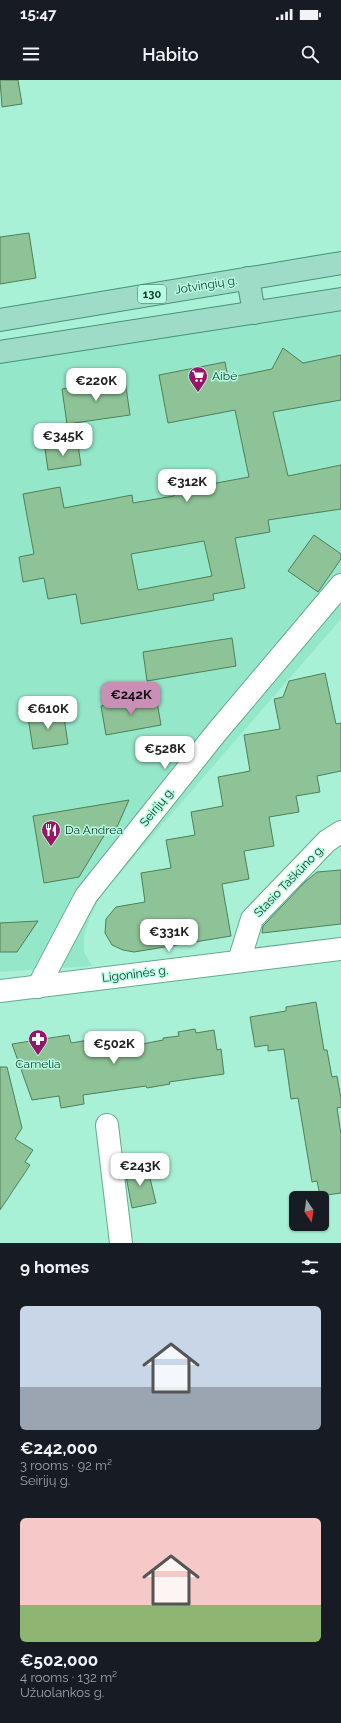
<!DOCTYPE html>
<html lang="en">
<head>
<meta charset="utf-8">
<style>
	:root { --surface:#171b24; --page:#20242c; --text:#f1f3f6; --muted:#9ea1a6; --accent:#ca8fb6 }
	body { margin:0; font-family:Raleway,sans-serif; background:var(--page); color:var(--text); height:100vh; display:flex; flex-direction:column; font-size:15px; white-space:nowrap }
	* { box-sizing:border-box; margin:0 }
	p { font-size:13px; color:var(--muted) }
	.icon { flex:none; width:22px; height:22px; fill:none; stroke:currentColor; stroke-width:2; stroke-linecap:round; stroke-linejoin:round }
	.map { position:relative; height:1163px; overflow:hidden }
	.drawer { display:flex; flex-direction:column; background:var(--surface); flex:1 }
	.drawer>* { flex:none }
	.needle { width:26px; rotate:167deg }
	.controls { position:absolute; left:289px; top:1111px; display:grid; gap:8px }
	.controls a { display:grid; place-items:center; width:40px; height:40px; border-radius:6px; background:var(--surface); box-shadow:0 1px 3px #0004; font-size:20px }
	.price { position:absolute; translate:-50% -34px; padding:0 9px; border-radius:8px; background:#fff; color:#222; font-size:13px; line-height:26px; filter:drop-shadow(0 1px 2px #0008) }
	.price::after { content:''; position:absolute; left:50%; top:24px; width:12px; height:9px; margin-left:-6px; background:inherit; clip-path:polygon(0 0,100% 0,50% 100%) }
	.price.current { background:var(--accent); color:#111 }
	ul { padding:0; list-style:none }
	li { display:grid; align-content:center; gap:8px; height:212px; padding:0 20px }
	li span { display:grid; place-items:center; height:124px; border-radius:6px; color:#555 }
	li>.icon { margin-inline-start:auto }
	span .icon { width:72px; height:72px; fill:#fffc; stroke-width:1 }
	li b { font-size:17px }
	h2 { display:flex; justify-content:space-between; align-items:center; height:48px; padding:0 20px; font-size:17px }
	.status { display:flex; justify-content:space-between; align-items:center; height:28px; padding:0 20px; background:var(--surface); direction:ltr }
	.status svg { height:11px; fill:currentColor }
	header { display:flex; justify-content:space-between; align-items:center; height:52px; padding:0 20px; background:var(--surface); font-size:18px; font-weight:600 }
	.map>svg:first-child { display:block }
</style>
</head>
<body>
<div class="status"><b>15:47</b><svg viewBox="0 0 49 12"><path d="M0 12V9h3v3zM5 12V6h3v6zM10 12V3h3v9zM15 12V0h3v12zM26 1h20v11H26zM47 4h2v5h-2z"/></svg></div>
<header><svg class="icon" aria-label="menu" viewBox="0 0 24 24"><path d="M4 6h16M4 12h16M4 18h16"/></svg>Habito<svg class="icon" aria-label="search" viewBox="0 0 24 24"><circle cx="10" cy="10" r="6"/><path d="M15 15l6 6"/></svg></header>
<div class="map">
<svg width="341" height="1163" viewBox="0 0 341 1163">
	<rect width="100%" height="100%" fill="#a8f1d6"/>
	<!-- built -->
	<polygon fill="#95e7ca" points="341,227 341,539 101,815 89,840 84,856 84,872 92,886 0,892 0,283"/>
	<!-- building -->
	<g fill="#8ec297" stroke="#4e8058" fill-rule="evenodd">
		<polygon points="0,0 18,0 22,24 2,27"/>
		<polygon points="29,153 36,198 0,204 0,157"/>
		<path d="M 283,268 L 303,283 L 341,275 L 341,320 L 273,332 L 288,396 L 341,385 L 341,429 L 268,440 L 270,452 L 235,458 L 245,508 L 213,514 L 214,520 L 81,544 L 76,514 L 48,519 L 44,498 L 23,502 L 19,477 L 34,474 L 23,414 L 60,407 L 64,428 L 132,415 L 133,423 L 174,416 L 173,411 L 249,397 L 235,330 L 168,343 L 159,295 L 225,282 L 228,298 L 272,289 ZM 204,461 L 212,496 L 138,510 L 131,474 Z"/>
		<polygon points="125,300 130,335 67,344 62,309"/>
		<polygon points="78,365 81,385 48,390 45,369"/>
		<polygon points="314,455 341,474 341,479 318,512 288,491"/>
		<polygon points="232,558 236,586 147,601 143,572"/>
		<polygon points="325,593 336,644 341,643 341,691 317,696 320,712 296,716 299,732 269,737 274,766 244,771 249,799 222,804 231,856 134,872 123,870 112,865 105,853 106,839 116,827 145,822 141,793 171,788 166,760 195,755 191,732 223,726 218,697 250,691 244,655 280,649 274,619 283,617 289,601"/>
		<polygon points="156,616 161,645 106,655 101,626"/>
		<polygon points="63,631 68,664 33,669 28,637"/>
		<polygon points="129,720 117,747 108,749 79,797 44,803 33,736"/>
		<polygon points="341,790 341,844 262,853 263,846 305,802 317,792"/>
		<polygon points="38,841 17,872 0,872 0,843"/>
		<polygon points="316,922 324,970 327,970 332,997 337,996 341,1019 341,1027 337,1028 341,1054 341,1113 320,1116 317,1101 312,1102 298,1018 291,1019 284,969 268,971 268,965 255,967 250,937 286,931 286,927"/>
		<polygon points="195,949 196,953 214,950 217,970 221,969 224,994 169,1002 170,1004 147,1008 146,1006 83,1015 84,1024 61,1028 59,1016 32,1020 12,964 69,955 71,963 89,960 89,964 106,962 106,965 127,962 127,967 163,960 163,958 179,956 178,952"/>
		<polygon points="0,987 7,987 22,1048 15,1059 33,1070 25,1082 30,1085 0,1130"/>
		<polygon points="147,1086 156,1123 132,1128 125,1091"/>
	</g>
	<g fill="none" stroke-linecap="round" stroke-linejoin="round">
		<!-- minor casing -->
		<g stroke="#63aa91" stroke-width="24">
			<g id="minor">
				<polyline points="239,881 252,839 327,761 341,752"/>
				<polyline points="38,907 86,816 216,653 341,505"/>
				<polyline points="0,911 341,869"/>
				<polyline points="107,1045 121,1163"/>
			</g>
		</g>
		<!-- major casing -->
		<g stroke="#459279" stroke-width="24">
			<g id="major">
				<polyline points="248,198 254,233"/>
				<polyline points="0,240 341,183"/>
				<polyline points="0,272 341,219"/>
			</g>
		</g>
		<!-- minor -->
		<use href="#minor" stroke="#fff" stroke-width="22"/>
		<!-- major -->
		<use href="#major" stroke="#9fdcc8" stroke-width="22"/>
	</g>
	<!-- icons -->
	<defs>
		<g id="supermarket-pin" transform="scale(1)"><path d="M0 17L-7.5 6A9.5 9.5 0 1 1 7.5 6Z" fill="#9a1467" stroke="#b5fee3"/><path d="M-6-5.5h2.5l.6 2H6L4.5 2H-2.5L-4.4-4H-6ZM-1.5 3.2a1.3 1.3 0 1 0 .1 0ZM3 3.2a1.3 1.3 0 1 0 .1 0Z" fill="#fff"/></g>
		<g id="restaurant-pin" transform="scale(1)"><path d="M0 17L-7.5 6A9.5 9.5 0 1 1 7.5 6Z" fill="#9a1467" stroke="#b5fee3"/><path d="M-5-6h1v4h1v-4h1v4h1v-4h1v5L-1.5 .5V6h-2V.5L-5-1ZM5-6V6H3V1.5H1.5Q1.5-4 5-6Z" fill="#fff"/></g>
		<g id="pharmacy-pin" transform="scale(1)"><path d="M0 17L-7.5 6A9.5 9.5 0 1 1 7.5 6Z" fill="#9a1467" stroke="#b5fee3"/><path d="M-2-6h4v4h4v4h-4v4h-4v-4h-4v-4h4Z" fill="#fff"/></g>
	</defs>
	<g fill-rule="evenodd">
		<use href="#supermarket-pin" x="198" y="296"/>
		<use href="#restaurant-pin" x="51" y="750"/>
		<use href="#pharmacy-pin" x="38" y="959"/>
	</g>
	<g text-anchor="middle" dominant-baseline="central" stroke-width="3" stroke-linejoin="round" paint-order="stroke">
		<!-- shield labels -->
		<rect fill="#b5fee3" stroke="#457061" stroke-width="1" x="138" y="205" width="28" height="18" rx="3"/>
		<g font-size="11" font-weight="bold" fill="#153329">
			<text x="152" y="214">130</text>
		</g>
		<!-- street labels -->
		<g font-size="12" fill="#153329" stroke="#b5fee3">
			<text transform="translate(206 205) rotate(-9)">Jotvingių g.</text>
			<text transform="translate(157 727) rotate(-51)">Seirijų g.</text>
			<text transform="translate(289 801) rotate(-46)">Stasio Taškūno g.</text>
			<text transform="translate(135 894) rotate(-7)">Ligoninės g.</text>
		</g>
		<!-- poi labels -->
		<g font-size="12" fill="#153329" stroke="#b5fee3" text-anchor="start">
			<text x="212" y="296">Aibė</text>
			<text x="65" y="750">Da Andrea</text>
			<text x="38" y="984" text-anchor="middle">Camelia</text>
		</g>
	</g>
</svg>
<div class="controls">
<a><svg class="needle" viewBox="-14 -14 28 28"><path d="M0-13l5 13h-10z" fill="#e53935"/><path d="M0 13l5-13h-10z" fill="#9ea1a6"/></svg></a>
</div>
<b class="price" style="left:96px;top:322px">€220K</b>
<b class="price" style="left:63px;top:377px">€345K</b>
<b class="price" style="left:187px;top:423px">€312K</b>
<b class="price current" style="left:131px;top:636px">€242K</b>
<b class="price" style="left:48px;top:650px">€610K</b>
<b class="price" style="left:165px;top:690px">€528K</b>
<b class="price" style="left:169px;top:873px">€331K</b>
<b class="price" style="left:114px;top:985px">€502K</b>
<b class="price" style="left:140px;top:1107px">€243K</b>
</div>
<section class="drawer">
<h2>9 homes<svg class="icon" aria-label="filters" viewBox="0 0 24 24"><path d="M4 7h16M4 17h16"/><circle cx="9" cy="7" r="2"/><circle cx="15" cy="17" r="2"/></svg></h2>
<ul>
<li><span style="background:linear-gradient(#c9d6e8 65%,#9aa5b1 0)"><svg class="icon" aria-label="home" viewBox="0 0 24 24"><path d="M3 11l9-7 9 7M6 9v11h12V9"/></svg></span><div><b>€242,000</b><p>3 rooms · 92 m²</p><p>Seirijų g.</p></div></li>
<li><span style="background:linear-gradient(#f6c9c9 70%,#8fb573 0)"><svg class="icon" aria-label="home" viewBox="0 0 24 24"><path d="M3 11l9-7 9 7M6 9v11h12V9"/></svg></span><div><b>€502,000</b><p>4 rooms · 132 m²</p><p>Užuolankos g.</p></div></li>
</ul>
</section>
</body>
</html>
